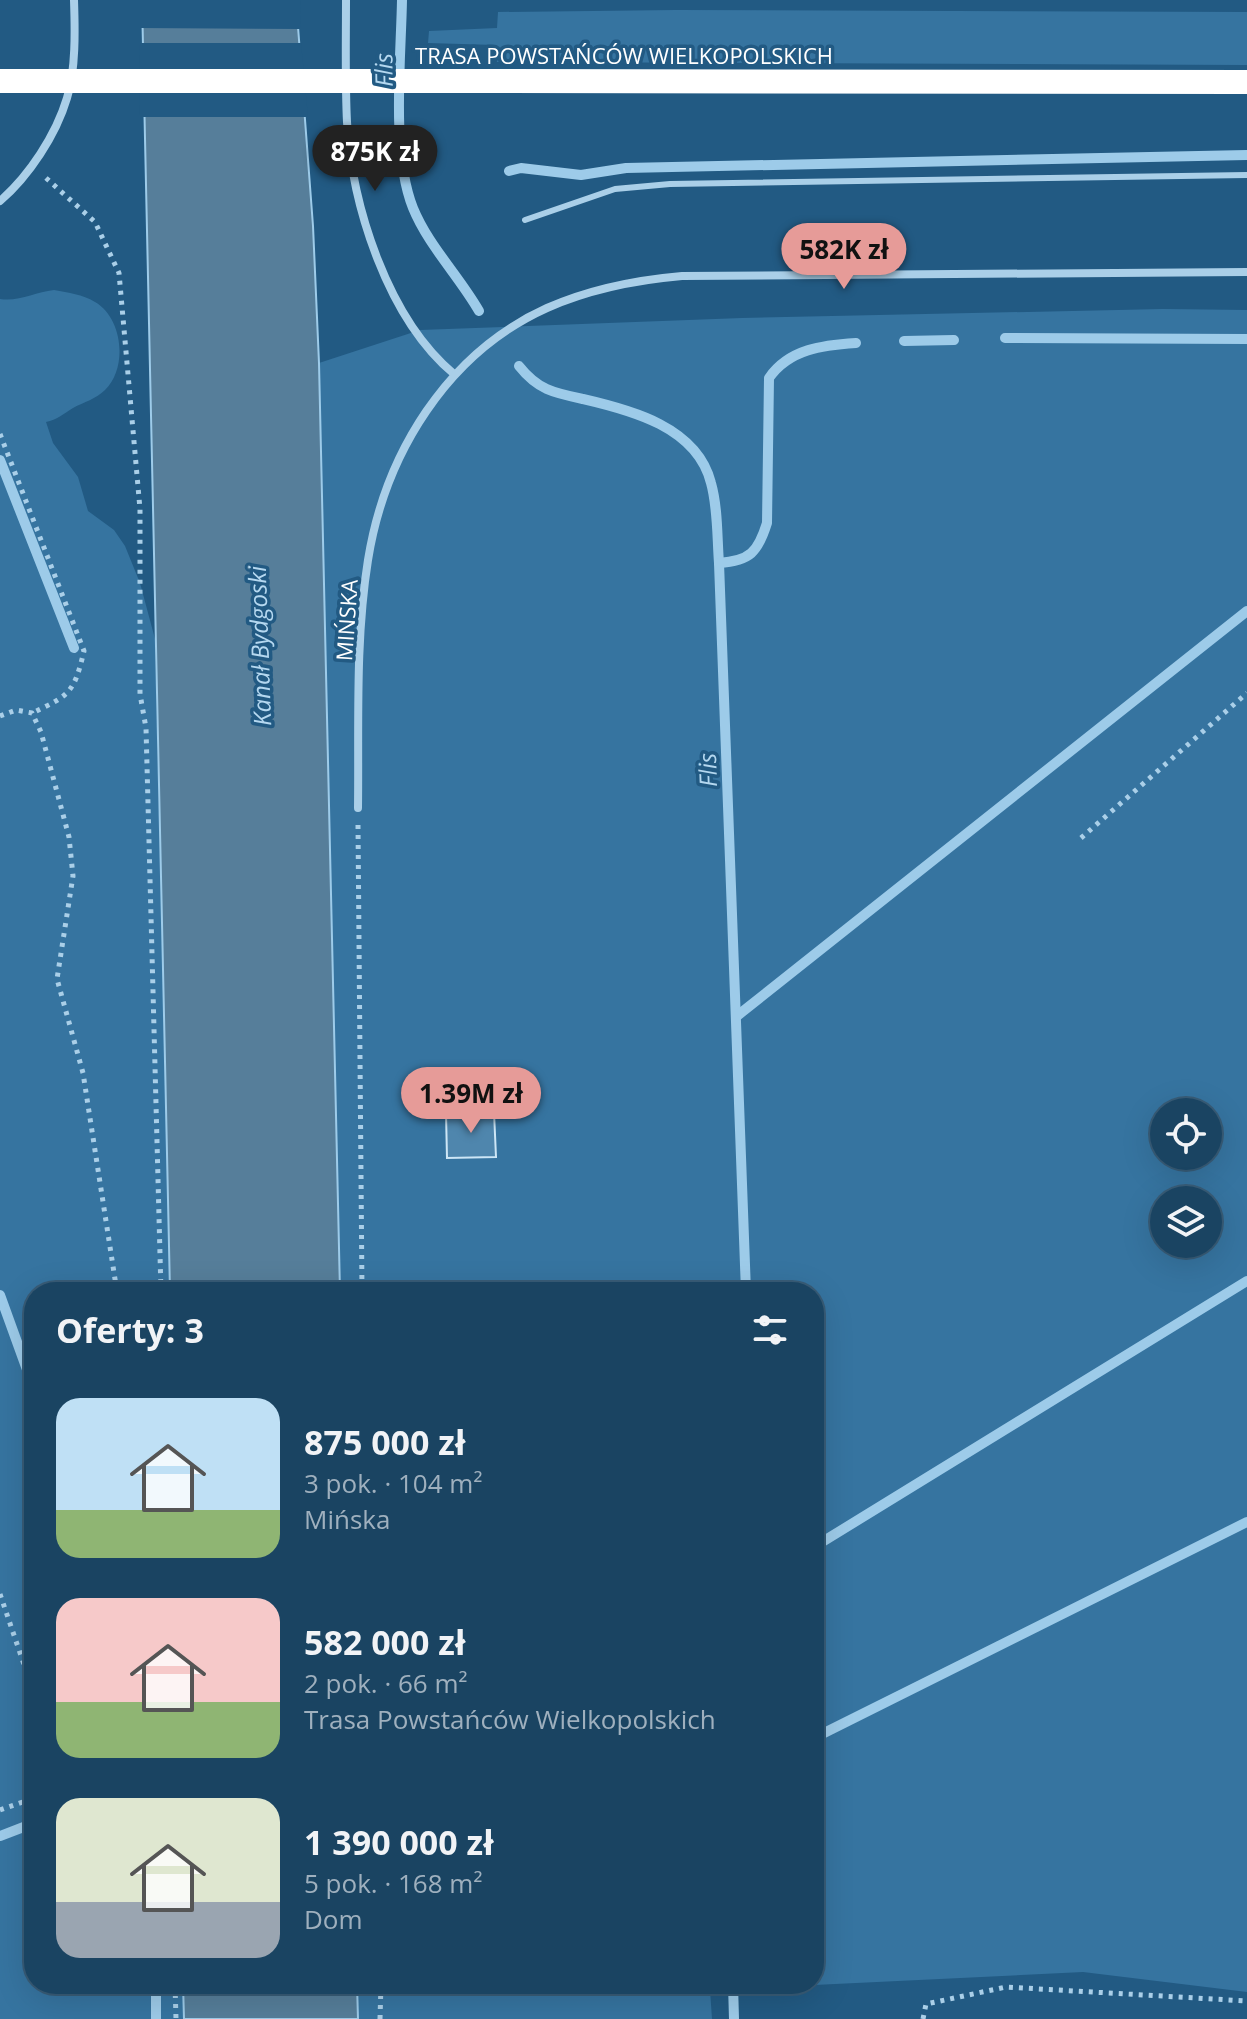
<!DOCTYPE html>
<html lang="pl">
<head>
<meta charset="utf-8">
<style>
	:root { --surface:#1a4462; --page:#274e6b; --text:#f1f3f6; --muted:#9fb0be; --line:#385c77; --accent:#e69b98 }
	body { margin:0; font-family:"Open Sans",sans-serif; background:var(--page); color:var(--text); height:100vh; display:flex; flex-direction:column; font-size:30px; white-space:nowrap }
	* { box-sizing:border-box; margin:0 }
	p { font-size:26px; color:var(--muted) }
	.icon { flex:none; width:44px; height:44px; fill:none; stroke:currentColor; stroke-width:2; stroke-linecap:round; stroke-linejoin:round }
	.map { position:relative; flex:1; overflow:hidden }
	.side { position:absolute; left:24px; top:1282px; width:800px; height:712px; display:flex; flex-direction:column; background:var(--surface); border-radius:32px; box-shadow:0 8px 32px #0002,0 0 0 2px var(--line) }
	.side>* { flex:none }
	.controls { position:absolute; left:1150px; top:1098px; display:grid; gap:16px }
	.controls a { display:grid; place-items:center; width:72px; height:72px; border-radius:50%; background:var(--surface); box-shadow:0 8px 32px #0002,0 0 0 2px var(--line); font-size:40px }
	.price { position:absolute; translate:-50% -68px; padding:0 18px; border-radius:28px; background:var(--accent); color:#111; font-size:26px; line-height:52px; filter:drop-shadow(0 2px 4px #0008) }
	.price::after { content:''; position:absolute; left:50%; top:48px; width:24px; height:18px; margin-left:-12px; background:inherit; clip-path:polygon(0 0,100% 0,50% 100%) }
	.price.current { background:#222; color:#fff }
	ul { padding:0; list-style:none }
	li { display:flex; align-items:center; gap:24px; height:200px; padding:0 32px }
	li span { display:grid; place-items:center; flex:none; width:224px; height:160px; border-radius:24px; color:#555 }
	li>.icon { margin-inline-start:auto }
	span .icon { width:96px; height:96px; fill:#fffc; stroke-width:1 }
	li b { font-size:34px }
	h2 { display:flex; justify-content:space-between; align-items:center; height:96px; padding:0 32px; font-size:34px }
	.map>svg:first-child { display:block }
</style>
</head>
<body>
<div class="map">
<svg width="1247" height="2019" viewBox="0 0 1247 2019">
	<rect width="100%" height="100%" fill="#225a83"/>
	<!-- green -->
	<g fill="#3674a0" fill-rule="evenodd">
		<polygon points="676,10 1247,12 1247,65 497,62 495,45 428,43 429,31 497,28 498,12"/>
		<path d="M 54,290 C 69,293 82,294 95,302 C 123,318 128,368 105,390 C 96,399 84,402 73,408 C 63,414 57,420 46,422 L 53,443 L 78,477 L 88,511 L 114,530 L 125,546 L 140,583 L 155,639 L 170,1292 L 34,1292 L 34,1984 L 183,1984 L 184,2019 L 0,2019 L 0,299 C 19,302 35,292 54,290 Z"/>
		<path d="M 1163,309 L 1247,310 L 1247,1992 L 1083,1972 L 710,1990 L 712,2019 L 358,2019 L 357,1984 L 814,1984 L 814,1292 L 340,1292 L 319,363 L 420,330 L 742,318 ZM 1164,1112 L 1208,1112 L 1208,1156 L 1164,1156 ZM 1164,1200 L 1208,1200 L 1208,1244 L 1164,1244 Z"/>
	</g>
	<!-- water -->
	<g fill="#567e9a" stroke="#9dcbe9" stroke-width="2">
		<polygon points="142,0 296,0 313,226 319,363 340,1292 170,1292"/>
		<polygon points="183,1984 357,1984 358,2019 184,2019"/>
	</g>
	<!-- pier -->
	<g fill="#225a83">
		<polygon points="138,0 300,0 301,29 138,28"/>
		<polygon points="139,43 301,43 308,117 140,117"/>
	</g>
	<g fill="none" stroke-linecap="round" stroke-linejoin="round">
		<!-- stream -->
		<g stroke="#9dcbe9" stroke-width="10">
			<path d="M 402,0 C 401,59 391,153 413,208 C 428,245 459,276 479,311"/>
			<polyline points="509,171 521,168 581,175 626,168 1247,155"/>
			<polyline points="1005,338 1247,339"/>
			<polyline points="904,341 954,340"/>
			<path d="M 519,366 C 538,390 554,393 583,399 C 631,410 697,427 711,483 C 718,508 717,537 719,563 L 746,1292"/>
			<polyline points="0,460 74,648"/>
			<path d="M 719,563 C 750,561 758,552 767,523 L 769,378 C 789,349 823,345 856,343"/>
			<polyline points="737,1016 1247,611"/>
			<polyline points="0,1295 34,1389"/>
			<polyline points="814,1547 1247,1281"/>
			<polyline points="814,1738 1247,1522"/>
			<polyline points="0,1836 34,1823"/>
			<polyline points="156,1984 156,2019"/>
			<polyline points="733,1984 734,2019"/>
		</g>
	</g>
	<!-- building -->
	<polygon fill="#4f86ad" stroke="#cde6f6" stroke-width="2" points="494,1112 496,1157 447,1158 446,1113"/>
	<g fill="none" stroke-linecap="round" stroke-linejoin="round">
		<!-- path -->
		<g stroke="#aacfe8" stroke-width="5" stroke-dasharray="4 6" stroke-linecap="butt">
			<polyline points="46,178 95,222 119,273 140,509 140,694 146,728 161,1292"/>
			<path d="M 0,434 L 84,651 C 74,693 70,695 32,713"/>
			<polyline points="0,716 16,710 32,713 41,732 69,837 73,876 57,979 83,1073 117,1292"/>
			<polyline points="358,825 362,1292"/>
			<polyline points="1081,838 1247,693"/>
			<polyline points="0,1594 34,1694"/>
			<polyline points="0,1810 34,1798"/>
			<polyline points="175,1984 176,2019"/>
			<polyline points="380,2019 381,1984"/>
			<polyline points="923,2019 926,2004 1006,1987 1247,2001"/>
		</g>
		<!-- service -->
		<polyline stroke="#aacfe8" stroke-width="6" points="525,220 615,189 670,184 1247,175"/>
		<!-- minor -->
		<g stroke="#aacfe8" stroke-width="8">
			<path d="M 346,0 C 346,41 345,82 347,122 C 352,207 388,319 454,374"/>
			<path d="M 0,201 C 29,176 56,135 67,98 C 76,70 75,29 74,0"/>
			<path d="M 358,808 C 359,726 355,641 368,560 C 385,454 447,353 547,308 C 590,289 636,280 682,276 L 1247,272"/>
		</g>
		<!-- motorway -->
		<polyline stroke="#fff" stroke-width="24" points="428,81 1247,82"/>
		<!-- motorway-bridge -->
		<polyline stroke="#fff" stroke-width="24" points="0,81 428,81"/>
	</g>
	<g text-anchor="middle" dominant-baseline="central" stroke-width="7" stroke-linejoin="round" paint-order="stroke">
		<!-- street labels -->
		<g font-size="22" fill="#fff" stroke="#225a83">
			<text x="624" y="55">TRASA POWSTAŃCÓW WIELKOPOLSKICH</text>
			<text transform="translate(346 620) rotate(-86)">MIŃSKA</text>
		</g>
		<!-- water labels -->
		<g font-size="24" font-style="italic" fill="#b5d8f0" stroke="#225a83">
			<text transform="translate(383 70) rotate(-91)">Flis</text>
			<text transform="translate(259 646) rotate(-92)">Kanał Bydgoski</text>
			<text transform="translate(707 770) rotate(-92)">Flis</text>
		</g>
	</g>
</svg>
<div class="controls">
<a><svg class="icon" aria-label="locate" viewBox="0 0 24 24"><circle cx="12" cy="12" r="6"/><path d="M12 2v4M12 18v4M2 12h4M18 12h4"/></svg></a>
<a><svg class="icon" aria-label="layers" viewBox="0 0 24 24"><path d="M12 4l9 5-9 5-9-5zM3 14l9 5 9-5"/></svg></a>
</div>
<b class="price current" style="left:375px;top:193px">875K zł</b>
<b class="price" style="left:844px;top:291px">582K zł</b>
<b class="price" style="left:471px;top:1135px">1.39M zł</b>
<section class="side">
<h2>Oferty: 3<svg class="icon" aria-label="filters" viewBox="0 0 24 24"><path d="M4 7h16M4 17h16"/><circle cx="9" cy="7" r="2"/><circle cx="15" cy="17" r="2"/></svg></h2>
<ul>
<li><span style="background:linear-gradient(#bfe0f5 70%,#8fb573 0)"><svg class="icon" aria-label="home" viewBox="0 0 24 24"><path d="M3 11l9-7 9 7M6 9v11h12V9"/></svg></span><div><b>875 000 zł</b><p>3 pok. · 104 m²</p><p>Mińska</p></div></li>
<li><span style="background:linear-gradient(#f6c9c9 65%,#8fb573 0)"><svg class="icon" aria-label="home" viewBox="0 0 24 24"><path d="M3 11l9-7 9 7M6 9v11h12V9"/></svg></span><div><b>582 000 zł</b><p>2 pok. · 66 m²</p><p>Trasa Powstańców Wielkopolskich</p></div></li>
<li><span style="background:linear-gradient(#dfe7d0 65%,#9aa5b1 0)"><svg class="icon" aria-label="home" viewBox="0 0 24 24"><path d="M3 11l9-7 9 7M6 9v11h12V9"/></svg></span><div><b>1 390 000 zł</b><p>5 pok. · 168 m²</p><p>Dom</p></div></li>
</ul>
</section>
</div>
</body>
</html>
